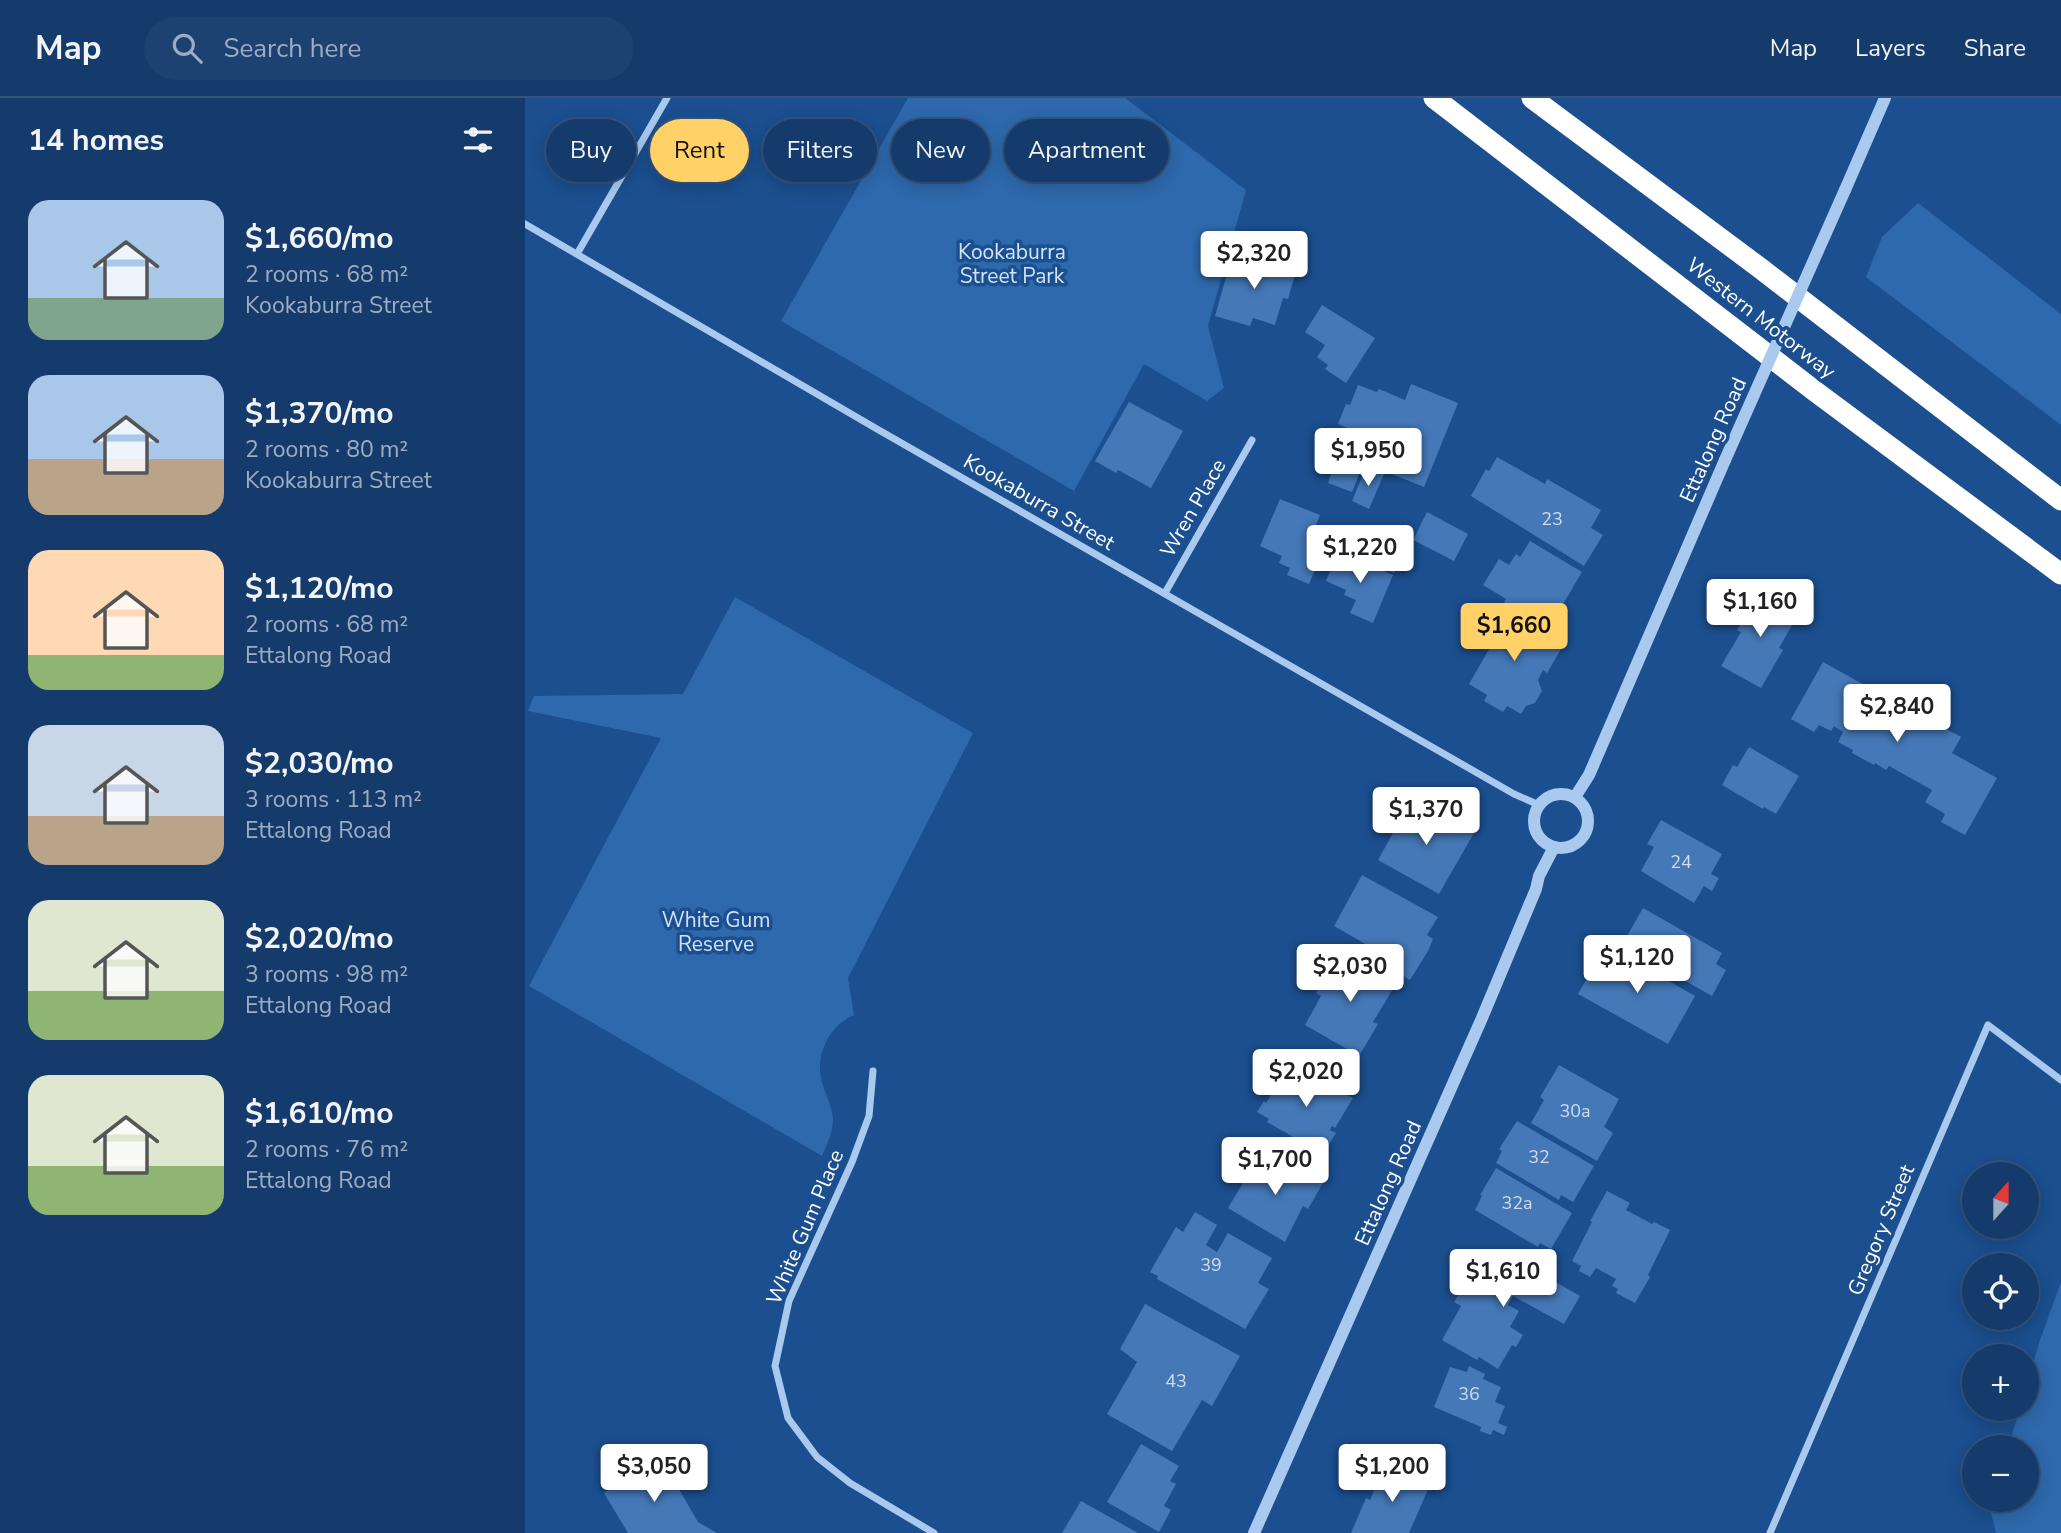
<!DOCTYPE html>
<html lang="en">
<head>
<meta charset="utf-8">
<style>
	:root { --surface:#143b6b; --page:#1d4271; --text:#f1f3f6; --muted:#9dadc1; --line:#33557e; --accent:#ffd166 }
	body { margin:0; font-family:"Nunito Sans",sans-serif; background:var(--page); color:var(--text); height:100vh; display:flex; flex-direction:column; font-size:26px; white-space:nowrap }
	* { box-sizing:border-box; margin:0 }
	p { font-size:23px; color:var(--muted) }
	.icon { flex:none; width:38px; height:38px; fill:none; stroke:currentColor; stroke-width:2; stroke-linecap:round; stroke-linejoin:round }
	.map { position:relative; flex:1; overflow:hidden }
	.drawer { display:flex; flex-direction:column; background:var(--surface); width:525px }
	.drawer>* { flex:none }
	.guide { position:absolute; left:21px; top:21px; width:665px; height:63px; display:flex; gap:14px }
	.needle { width:46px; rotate:21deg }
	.tools { position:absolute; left:1437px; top:1064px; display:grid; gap:14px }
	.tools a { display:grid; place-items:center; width:77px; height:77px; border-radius:50%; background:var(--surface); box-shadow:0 4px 18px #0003,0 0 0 2px var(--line); font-size:35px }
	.price { position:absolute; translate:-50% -60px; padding:0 16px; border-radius:7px; background:#fff; color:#222; font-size:23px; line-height:46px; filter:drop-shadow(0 2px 4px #0008) }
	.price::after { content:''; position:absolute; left:50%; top:42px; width:21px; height:16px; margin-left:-10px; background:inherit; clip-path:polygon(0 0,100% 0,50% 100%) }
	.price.active { background:var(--accent); color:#111 }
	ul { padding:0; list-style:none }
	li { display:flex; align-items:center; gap:21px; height:175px; padding:0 28px }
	li span { display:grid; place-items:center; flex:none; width:196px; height:140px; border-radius:21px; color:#555 }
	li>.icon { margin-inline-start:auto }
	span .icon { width:84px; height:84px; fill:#fffc; stroke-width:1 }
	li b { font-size:30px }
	h2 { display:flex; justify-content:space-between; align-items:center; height:84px; padding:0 28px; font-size:30px }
	.tag { padding:0 24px; border-radius:32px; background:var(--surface); box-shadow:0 4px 18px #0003,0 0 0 2px var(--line); font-size:24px; line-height:63px }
	.tag.active { background:var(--accent); color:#111 }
	header { display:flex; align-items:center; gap:42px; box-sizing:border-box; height:98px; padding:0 35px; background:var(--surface); border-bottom:2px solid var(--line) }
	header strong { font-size:33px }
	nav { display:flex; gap:38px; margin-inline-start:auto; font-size:24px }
	.search { width:490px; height:63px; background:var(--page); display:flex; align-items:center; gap:18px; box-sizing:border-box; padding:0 24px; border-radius:38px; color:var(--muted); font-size:26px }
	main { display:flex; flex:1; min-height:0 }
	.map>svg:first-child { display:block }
</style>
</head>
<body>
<header>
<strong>Map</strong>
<div class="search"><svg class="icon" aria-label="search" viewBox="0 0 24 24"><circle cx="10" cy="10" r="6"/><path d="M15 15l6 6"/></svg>Search here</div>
<nav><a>Map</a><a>Layers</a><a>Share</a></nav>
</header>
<main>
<section class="drawer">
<h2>14 homes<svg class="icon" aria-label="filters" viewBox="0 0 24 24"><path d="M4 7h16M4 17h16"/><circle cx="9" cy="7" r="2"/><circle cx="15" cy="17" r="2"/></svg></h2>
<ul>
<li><span style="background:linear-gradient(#a9c7e8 70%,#7fa58c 0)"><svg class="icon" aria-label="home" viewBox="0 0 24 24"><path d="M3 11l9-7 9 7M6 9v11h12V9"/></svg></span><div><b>$1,660/mo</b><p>2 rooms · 68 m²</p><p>Kookaburra Street</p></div></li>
<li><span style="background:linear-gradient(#a9c7e8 60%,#b9a48a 0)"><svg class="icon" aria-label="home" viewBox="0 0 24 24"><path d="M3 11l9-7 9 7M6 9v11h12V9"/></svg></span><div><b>$1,370/mo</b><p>2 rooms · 80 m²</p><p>Kookaburra Street</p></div></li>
<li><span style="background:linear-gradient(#ffd9b3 75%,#8fb573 0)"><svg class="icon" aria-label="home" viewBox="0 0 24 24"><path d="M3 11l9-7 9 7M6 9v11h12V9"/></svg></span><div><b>$1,120/mo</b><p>2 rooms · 68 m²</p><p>Ettalong Road</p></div></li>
<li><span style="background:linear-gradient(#c9d6e8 65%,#b9a48a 0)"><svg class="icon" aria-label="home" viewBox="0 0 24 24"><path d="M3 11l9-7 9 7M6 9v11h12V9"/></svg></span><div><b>$2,030/mo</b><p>3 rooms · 113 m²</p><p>Ettalong Road</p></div></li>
<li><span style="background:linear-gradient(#dfe7d0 65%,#8fb573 0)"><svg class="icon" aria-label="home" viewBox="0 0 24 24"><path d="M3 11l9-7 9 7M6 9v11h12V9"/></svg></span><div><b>$2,020/mo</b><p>3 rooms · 98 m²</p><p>Ettalong Road</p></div></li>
<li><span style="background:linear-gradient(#dfe7d0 65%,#8fb573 0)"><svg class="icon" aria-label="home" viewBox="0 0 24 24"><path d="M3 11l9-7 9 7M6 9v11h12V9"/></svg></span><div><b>$1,610/mo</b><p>2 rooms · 76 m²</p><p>Ettalong Road</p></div></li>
</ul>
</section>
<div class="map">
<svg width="1536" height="1435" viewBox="0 0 1536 1435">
	<rect width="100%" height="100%" fill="#1b4f8f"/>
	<!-- green -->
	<g fill="#2e69ad">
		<polygon points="383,0 600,0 721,92 683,228 699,290 682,303 619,266 549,393 256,223"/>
		<polygon points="1393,105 1536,216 1536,327 1341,179 1357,139"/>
		<path d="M 210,499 L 448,635 L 323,880 L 329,917 C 305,927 291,955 296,980 C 299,995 307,1006 308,1021 C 308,1035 302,1046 297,1058 L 4,888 L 136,640 L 3,613 L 9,598 L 158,596 Z"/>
		<polygon points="1536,1184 1536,1435 1471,1435 1465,1411 1467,1402 1502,1402 1502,1349 1483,1349 1495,1311 1502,1311 1502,1287 1515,1242"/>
	</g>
	<!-- building -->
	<g fill="#4478b7">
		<polygon points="708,155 771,173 763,201 758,200 750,227 728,220 725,228 690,218"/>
		<polygon points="797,207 850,240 821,285 800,271 803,267 792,259 800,247 780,234"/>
		<polygon points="886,286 933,305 899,389 815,355 825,331 813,326 821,306 825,307 833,287 852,294 854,291 880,302"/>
		<polygon points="604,304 658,333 626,390 593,372 591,375 570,363"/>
		<polygon points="811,357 838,367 827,394 803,385 806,376 804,376"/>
		<polygon points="972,359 1020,386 1022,381 1076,412 1066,430 1078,437 1059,468 946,398 961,371 964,373"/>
		<polygon points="841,369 859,376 844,411 827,403"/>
		<polygon points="755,401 795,417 790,429 806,435 784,486 762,477 765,470 754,465 757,458 735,448"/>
		<polygon points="902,414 943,436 929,463 888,442"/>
		<polygon points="844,429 882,445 869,475 815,451 823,432 840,439"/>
		<polygon points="1005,443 1057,474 1024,530 979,504 981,501 958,487 974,461 984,467 991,456 995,459"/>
		<polygon points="813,453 868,477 848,525 825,515 831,502 819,497 821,492 801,483"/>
		<polygon points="1234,492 1274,515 1254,550 1258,552 1236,590 1196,568 1216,534 1212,532"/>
		<polygon points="975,510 1039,546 1022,575 1018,572 1013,582 1017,593 1010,605 1001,608 996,616 982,608 978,614 959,603 962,597 944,586 967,546 958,540"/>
		<polygon points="1298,564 1363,600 1359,608 1396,629 1401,620 1436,639 1427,655 1472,680 1440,737 1416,724 1420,716 1400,704 1407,692 1364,668 1361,672 1350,665 1349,667 1327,655 1328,652 1313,644 1318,634 1309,628 1306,633 1294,627 1289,634 1266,621"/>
		<polygon points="1224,649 1274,678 1251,716 1239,709 1238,711 1197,687 1208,667 1212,669"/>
		<polygon points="891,702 949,735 914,796 853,762 873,726 876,728"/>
		<polygon points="1136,722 1197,756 1186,776 1194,780 1187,793 1179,788 1169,805 1116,773 1129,749 1122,746"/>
		<polygon points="837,777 913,819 902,837 908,841 903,853 885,882 858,867 863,859 809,828"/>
		<polygon points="1118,810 1197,855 1191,866 1201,872 1187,898 1097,847"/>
		<polygon points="1081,847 1170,898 1143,946 1053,896"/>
		<polygon points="816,854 871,886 848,924 853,926 834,958 780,927 796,898 791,895"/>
		<polygon points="1034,967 1094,1001 1079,1029 1088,1035 1072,1063 1006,1025 1019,1002 1015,999"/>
		<polygon points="776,968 808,986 806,988 828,1000 810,1030 807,1028 805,1032 811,1035 798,1056 742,1024 744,1021 732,1014 739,1003 741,1005 758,976 768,982"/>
		<polygon points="992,1023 1069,1068 1048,1104 1036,1097 1034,1102 971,1065 977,1053 974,1051"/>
		<polygon points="734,1058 762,1074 767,1067 798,1085 783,1111 778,1108 760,1144 703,1110"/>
		<polygon points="971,1070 1047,1115 1026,1151 1015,1145 1013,1149 950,1112 957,1098 955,1097"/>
		<polygon points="1082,1093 1105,1105 1101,1112 1127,1126 1129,1124 1145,1132 1123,1177 1125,1179 1110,1205 1091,1195 1093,1191 1087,1188 1091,1181 1071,1170 1065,1179 1054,1173 1056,1168 1047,1163 1067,1124 1065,1123"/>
		<polygon points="670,1114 692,1127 681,1147 692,1154 703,1135 747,1160 733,1185 744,1191 720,1231 632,1181 633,1178 625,1174 651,1129 658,1134"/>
		<polygon points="984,1157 1055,1198 1039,1226 988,1198 983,1207 994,1213 985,1229 998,1237 991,1249 987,1247 973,1271 954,1259 952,1262 917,1242 936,1208 929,1204 945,1177 951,1181 959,1168 974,1176"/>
		<polygon points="620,1206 715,1258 687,1308 677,1302 647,1353 582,1316 612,1264 595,1251"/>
		<polygon points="944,1268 960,1276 958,1281 976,1289 970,1304 980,1308 973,1325 982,1329 979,1337 968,1332 966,1337 955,1333 956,1329 909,1309 925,1269 942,1274"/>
		<polygon points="616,1346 654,1368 645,1383 651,1386 639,1408 646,1412 634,1434 582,1404"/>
		<polygon points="137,1362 173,1424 192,1435 103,1435 79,1395"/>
		<polygon points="860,1367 905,1387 884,1435 826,1435 841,1400 845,1402"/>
		<polygon points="556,1403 613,1435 537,1435"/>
	</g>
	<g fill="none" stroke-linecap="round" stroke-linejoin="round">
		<!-- minor -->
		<g stroke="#a9c9ee" stroke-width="7">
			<polyline points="0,126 352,331 989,696 1014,707"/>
			<polyline points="52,156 142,0"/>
			<polyline points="640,495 727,342"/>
			<polyline points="348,973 344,1018 327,1064 264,1203 250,1268 263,1320 292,1359 325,1385 409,1435"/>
			<polyline points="1245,1435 1463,927 1536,982"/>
		</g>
		<!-- tertiary -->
		<g stroke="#a9c9ee" stroke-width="12">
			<polyline points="1320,92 1360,0"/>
			<circle cx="1036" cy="723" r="27"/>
			<polyline points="1050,699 1064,677 1200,362"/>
			<polyline points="729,1435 957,920 1011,791 1014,778 1029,749"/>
		</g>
		<!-- motorway -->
		<g stroke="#fff" stroke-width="21">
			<polyline points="909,0 1291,294 1536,476"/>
			<polyline points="1007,0 1235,170 1536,402"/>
		</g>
		<!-- tertiary-bridge -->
		<polyline stroke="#a9c9ee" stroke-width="12" points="1200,362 1320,92"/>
	</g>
	<g text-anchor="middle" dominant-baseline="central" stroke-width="7" stroke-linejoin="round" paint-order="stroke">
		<!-- number labels -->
		<g font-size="18" fill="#d0dded">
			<text x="1027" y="421">23</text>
			<text x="1156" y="764">24</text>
			<text x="1050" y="1013">30a</text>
			<text x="1014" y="1059">32</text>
			<text x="992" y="1105">32a</text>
			<text x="686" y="1167">39</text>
			<text x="651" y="1283">43</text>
			<text x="944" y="1296">36</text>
		</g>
		<!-- park labels -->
		<g font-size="21" fill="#cfe3fa" stroke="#1b4f8f">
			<text x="487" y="154">Kookaburra<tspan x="487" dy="24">Street Park</tspan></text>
			<text x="191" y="822">White Gum<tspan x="191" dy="24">Reserve</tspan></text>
		</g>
		<!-- street labels -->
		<g font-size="21" fill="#fff" stroke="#1b4f8f">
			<text transform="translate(1236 220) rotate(38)">Western Motorway</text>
			<text transform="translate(1188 342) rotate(-66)">Ettalong Road</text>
			<text transform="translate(514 404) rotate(30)">Kookaburra Street</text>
			<text transform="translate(668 410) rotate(-60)">Wren Place</text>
			<text transform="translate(863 1085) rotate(-66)">Ettalong Road</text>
			<text transform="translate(280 1129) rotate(-67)">White Gum Place</text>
			<text transform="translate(1356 1132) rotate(-67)">Gregory Street</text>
		</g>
	</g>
</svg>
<div class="tools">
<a><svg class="needle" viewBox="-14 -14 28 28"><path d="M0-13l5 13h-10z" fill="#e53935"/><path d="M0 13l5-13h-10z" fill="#9dadc1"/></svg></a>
<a><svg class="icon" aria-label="locate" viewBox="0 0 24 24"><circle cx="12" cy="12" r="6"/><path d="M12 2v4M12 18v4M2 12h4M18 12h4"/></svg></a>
<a>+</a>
<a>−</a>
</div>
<b class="price" style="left:729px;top:193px">$2,320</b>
<b class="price" style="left:843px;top:390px">$1,950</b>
<b class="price" style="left:835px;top:487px">$1,220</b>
<b class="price" style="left:1235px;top:541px">$1,160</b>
<b class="price active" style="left:989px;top:565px">$1,660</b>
<b class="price" style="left:1372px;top:646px">$2,840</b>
<b class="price" style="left:901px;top:749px">$1,370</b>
<b class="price" style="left:1112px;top:897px">$1,120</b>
<b class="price" style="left:825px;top:906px">$2,030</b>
<b class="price" style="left:781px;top:1011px">$2,020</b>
<b class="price" style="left:750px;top:1099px">$1,700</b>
<b class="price" style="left:978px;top:1211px">$1,610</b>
<b class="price" style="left:129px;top:1406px">$3,050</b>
<b class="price" style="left:867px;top:1406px">$1,200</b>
<div class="guide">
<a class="tag">Buy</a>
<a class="tag active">Rent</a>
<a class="tag">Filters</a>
<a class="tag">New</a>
<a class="tag">Apartment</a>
</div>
</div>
</main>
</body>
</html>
